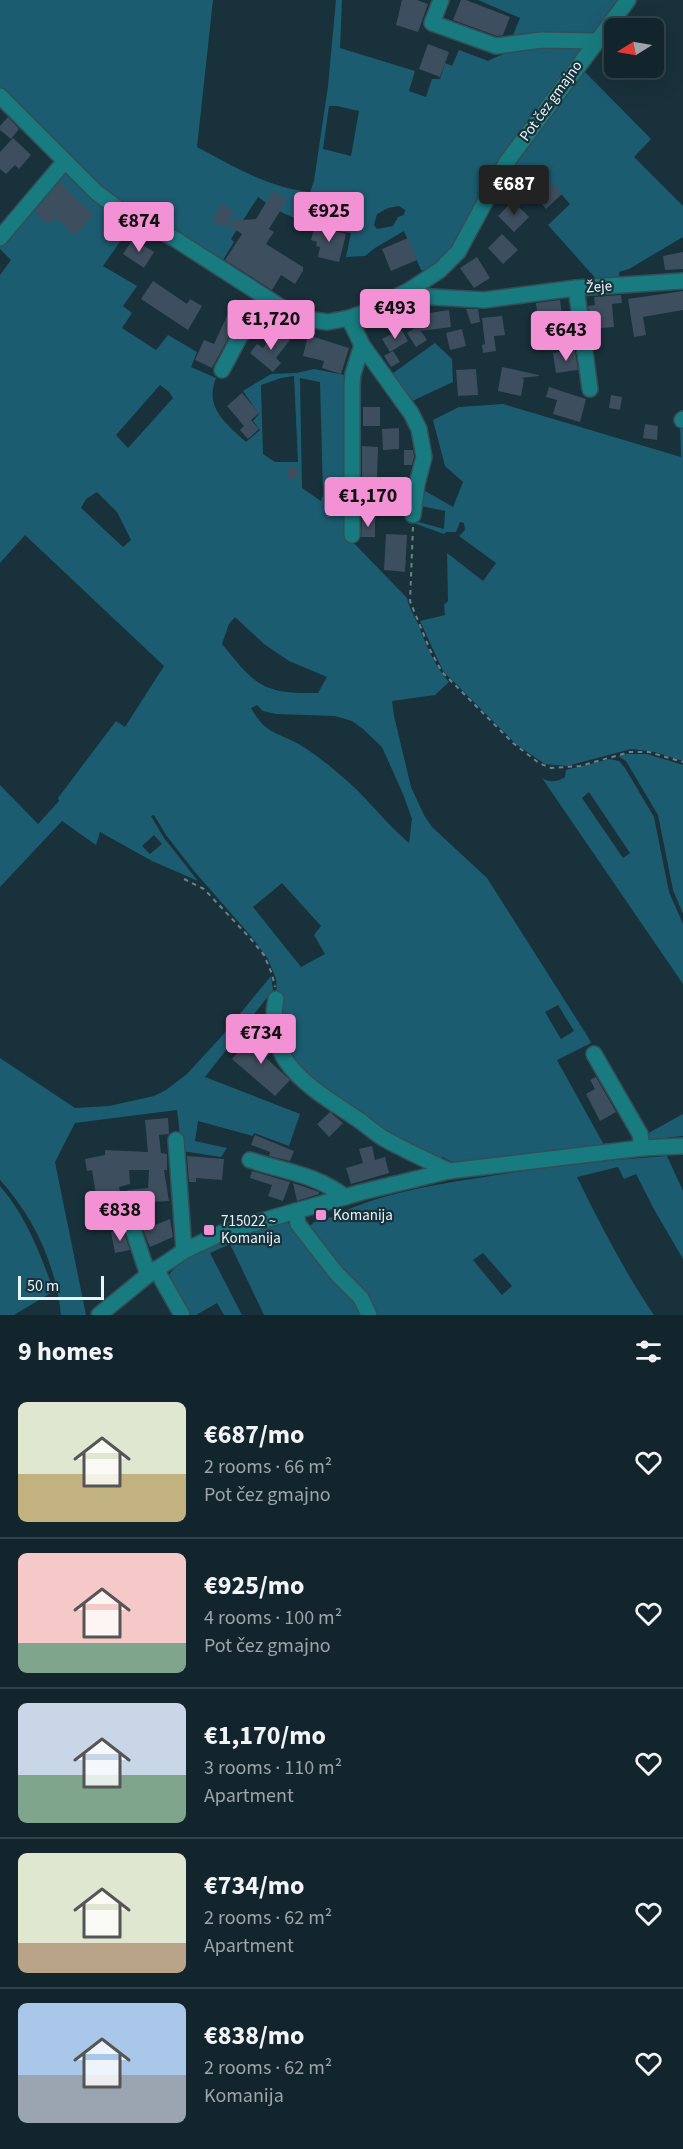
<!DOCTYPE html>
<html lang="en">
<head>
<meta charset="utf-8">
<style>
	:root { --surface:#12252c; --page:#1f3138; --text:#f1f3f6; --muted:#9ca5a9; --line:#314248; --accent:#f391d5 }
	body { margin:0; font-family:"Source Sans 3",sans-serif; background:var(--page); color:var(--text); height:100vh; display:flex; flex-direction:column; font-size:22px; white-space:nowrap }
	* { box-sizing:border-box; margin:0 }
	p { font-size:20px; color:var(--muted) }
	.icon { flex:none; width:33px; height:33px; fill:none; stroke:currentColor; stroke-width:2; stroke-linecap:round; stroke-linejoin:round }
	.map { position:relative; height:1315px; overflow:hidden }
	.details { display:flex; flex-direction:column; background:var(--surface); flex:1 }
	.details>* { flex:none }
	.needle { width:39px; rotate:259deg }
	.fabs { position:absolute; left:604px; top:18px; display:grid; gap:12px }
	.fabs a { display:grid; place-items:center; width:60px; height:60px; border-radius:9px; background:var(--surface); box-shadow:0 6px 24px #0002,0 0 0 2px var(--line); font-size:30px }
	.scale { position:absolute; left:18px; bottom:15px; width:86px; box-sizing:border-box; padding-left:6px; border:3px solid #e7f6fb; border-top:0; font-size:16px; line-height:21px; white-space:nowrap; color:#e7f6fb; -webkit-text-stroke:4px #18313a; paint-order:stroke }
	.price { position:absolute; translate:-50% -51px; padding:0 14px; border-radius:6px; background:var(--accent); color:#111; font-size:20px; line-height:39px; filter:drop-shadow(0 2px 3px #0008) }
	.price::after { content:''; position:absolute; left:50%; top:36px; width:18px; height:14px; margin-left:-9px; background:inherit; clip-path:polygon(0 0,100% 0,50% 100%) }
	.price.active { background:#222; color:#fff }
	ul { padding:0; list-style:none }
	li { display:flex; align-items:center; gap:18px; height:150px; padding:0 18px }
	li+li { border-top:2px solid var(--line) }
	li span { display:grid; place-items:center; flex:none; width:168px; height:120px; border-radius:9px; color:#555 }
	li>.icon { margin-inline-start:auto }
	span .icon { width:72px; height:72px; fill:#fffc; stroke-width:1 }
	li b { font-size:26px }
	h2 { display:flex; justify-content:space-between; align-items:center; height:72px; padding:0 18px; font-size:26px }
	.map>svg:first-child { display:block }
</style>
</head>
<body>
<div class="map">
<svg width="683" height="1315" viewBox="0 0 683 1315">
	<rect width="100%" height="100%" fill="#18313a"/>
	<!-- green -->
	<g fill="#1c5c70" fill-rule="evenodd">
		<path d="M 0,0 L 213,0 L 197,147 C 233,166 268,188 310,192 L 314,181 L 328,86 L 336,0 L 342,0 L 340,48 L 415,71 L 409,91 L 426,97 L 432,79 L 440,79 L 445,63 L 452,66 L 459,50 L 488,61 C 522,44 543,45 581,48 L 581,53 L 575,58 L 575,63 L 452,250 L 427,272 L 421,270 L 404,231 L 375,248 L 365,256 L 346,257 L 351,233 C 318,228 285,218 258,197 L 231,239 L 234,242 L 220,265 L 118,205 L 0,90 ZM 329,106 L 337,106 L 359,111 L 351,156 L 323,149 ZM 399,206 L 405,210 L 404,215 L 398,217 L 393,226 L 377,229 L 374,225 L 377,214 L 388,208 Z"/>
		<polygon points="478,0 622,0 595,32 590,34 511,40 520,18"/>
		<polygon points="585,72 651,139 634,157 683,206 683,237 629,269 619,272 620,282 598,281 548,225 570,204 544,175 532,184 514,166 513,161 578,74 582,76"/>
		<path d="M 65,170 L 133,223 L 103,266 L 137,286 L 123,306 L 132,313 L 122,328 L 156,350 L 168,335 L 197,352 L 191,367 L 216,378 C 204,408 226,423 246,442 L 260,430 L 253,421 L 259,414 L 243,391 L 271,374 L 296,373 L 314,369 L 350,376 L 348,537 L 407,598 C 409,608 414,615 418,624 C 426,645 434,665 449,682 L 435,695 L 392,701 L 394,716 L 411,787 L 424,815 L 432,827 L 487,878 L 588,1037 L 591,1043 L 557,1060 L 604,1145 L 459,1163 L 450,1161 L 443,1157 L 433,1159 L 412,1149 L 313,1085 L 280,1043 L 276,979 L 268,959 L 250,935 L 194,871 L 166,835 L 154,815 L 151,816 L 164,838 L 198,881 L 152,861 L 100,832 L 96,845 L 62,821 L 0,887 L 0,785 L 38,824 L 59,801 L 58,798 L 116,721 L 125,727 L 164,666 L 25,535 L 0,563 L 0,275 L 11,260 L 0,249 L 0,245 ZM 294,376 L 298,462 L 275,462 L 263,454 L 261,385 L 281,378 ZM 300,378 L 320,382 L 323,494 L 321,501 L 302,488 ZM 160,385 L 169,392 L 173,398 L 128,448 L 116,435 ZM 97,492 L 117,512 L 131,540 L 123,547 L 81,508 L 86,499 ZM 235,617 L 264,644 L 289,661 L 327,677 L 318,693 C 263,694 256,686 222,644 L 229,624 ZM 257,705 L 263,711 L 276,714 L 335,716 L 352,721 L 363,729 L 382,747 L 403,794 L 412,819 L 409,843 C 390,827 374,807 357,790 C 340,774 321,758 302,746 C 277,731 267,736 251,708 ZM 154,835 L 162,844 L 150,854 L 142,846 ZM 282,883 L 321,926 L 314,935 L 325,954 L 301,967 L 253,907 ZM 558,1005 L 574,1031 L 561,1039 L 545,1012 Z"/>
		<polygon points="435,343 452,359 453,382 408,403 389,376"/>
		<path d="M 503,404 L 681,457 L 680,422 L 683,422 L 683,761 L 655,752 L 631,749 L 567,766 L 545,764 L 517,745 L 443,671 L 420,621 L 445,615 L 444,605 L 448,601 L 447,553 L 483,581 L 496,563 L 459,536 L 465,530 L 464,523 L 460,522 L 456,532 L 446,532 L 444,534 L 416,524 L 420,488 L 453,507 L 463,482 L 445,466 L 433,420 L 459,407 ZM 421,506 L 445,511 L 444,529 L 419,522 Z"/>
		<polygon points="626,754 647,754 683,765 683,914 673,890 658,815 626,761 618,756"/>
		<path d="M 610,759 L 619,761 L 625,768 L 654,817 L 669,892 L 683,924 L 683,984 L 542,778 C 549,783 558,782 565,777 L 566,770 ZM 589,792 L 630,853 L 623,858 L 582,798 Z"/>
		<path d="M 271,976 L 273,990 L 205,1077 L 300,1114 L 289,1146 L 254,1133 L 253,1136 L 198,1121 L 195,1141 L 227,1148 L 221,1157 L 182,1151 L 177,1110 L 75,1123 L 55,1162 L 86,1315 L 61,1315 C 56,1265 34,1217 0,1180 L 0,1058 L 75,1108 L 109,1106 L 154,1096 L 166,1090 L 187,1074 L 221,1037 Z"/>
		<polygon points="683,1114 683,1136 647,1140 643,1136"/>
		<path d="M 667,1156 L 683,1191 L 683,1259 L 655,1211 L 636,1174 L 624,1179 L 618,1167 L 577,1177 C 600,1224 624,1271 654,1315 L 373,1315 L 310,1234 L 310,1226 C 316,1218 326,1220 334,1216 C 381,1193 433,1185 484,1177 C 545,1167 605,1160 667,1156 ZM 483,1253 L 512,1286 L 502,1295 L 473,1260 Z"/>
		<path d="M 0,1186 C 27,1217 40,1254 54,1291 L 14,1315 L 0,1315 Z"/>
		<path d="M 287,1222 L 303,1237 L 359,1302 L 362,1315 L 264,1315 L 230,1244 L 210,1253 L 242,1315 L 224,1315 L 217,1303 L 196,1315 L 186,1315 L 167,1280 C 177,1248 257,1227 287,1222 Z"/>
	</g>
	<!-- building -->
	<g fill="#3d4e5e">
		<polygon points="402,0 417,0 428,4 418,32 396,25"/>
		<polygon points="461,0 466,0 510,17 503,35 497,36 453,20"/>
		<polygon points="428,44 449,52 440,77 419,69"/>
		<polygon points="8,117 19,129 11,139 0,130 0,126"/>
		<polygon points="13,138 31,155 19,169 15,165 6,174 0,169 0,152"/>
		<polygon points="546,177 562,194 546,209 531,192"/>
		<polygon points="60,182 93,215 75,235 56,218 49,225 35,212"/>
		<polygon points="273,191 287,200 269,229 274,232 266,244 303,267 303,271 295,284 281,275 272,290 225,260 242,234 226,224 224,228 212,220 222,204 234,212 228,221 256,219"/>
		<polygon points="513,201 529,217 514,232 498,216"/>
		<polygon points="315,226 346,234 339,262 318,257 320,247 316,246 317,242 311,240"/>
		<polygon points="502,234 518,250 503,264 488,248"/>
		<polygon points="408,238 417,260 391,271 382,249"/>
		<polygon points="133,239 154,252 144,268 123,254"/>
		<polygon points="683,252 683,269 665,270 663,256"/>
		<polygon points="477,257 490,278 474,288 460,268"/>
		<polygon points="153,281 187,304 190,299 202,306 188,330 141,299"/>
		<polygon points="683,291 683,310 643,317 646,335 634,337 628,299"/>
		<polygon points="621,295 622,303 612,304 614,327 592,329 588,306 595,305 594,297"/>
		<polygon points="235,299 251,307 245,320 232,331 212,368 195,360 204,340 214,344"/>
		<polygon points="560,300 563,323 550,325 552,343 534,345 532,328 539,327 536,303"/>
		<polygon points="466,309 478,309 480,322 471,324"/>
		<polygon points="449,310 451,327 421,331 427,340 416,347 407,333 424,322 423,314"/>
		<polygon points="502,316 505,335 494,336 496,351 483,353 482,345 485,344 482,318"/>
		<polygon points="401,329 408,341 390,352 382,339"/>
		<polygon points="462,329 466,346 450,350 446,333"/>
		<polygon points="281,333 290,340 276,358 281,363 273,372 250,353 257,344 263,348 273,335"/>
		<polygon points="308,335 349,348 341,374 322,368 324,361 303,356"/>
		<polygon points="575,350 578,370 556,373 553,353"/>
		<polygon points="393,351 400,362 391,367 384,356"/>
		<polygon points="502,367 539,375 539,376 521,378 524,379 521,396 498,391"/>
		<polygon points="476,369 478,395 458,396 456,370"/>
		<polygon points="549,387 586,399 580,422 553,414 557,400 546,397"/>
		<polygon points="242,393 259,413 251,420 259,429 248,439 240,430 244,426 227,406"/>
		<polygon points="611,395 622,397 620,410 609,408"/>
		<rect x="363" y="407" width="17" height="19"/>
		<polygon points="645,424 658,426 657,440 643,438"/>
		<polygon points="399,428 399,449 383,450 382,429"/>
		<polygon points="362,446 378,447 377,478 379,478 379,483 400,484 396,510 385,509 386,499 362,498"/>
		<polygon points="404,450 413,450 414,457 412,465 404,465"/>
		<polygon points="287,467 298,467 298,478 287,479"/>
		<polygon points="362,519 375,519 375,537 361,537"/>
		<polygon points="386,534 407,535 405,572 384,570"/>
		<polygon points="255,1033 268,1044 271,1052 266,1058 290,1080 275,1096 232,1059"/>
		<polygon points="596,1077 616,1112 600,1121 586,1094 595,1089 590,1080"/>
		<polygon points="330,1112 343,1123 329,1137 317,1124"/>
		<polygon points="168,1118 169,1134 159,1135 161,1153 167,1154 167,1170 164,1170 169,1201 132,1203 127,1190 148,1188 149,1170 129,1170 130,1184 119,1187 120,1192 96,1195 92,1170 87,1171 85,1159 105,1155 105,1150 148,1152 145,1120"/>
		<polygon points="255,1135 294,1151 290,1161 269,1156 270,1152 251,1145"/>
		<polygon points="372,1146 375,1160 385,1157 389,1173 351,1184 346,1168 363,1163 359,1149"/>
		<polygon points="187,1156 224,1159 222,1180 196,1178 196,1182 189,1182"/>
		<polygon points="252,1171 290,1182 283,1201 268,1196 272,1185 250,1178"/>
		<polygon points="293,1183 308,1188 319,1192 319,1194 297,1201"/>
		<polygon points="170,1219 173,1237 150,1247 143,1230"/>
		<polygon points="123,1230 130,1250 115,1253 111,1232"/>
	</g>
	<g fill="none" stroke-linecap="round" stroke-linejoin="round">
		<!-- minor casing -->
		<g stroke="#354d55" stroke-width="18">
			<g id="minor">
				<polyline points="441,0 432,23 496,46 542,40 595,41"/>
				<polyline points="0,96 96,192 117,208 175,239 284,309 305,319 328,322 349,318 369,311 410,290 440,270 458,252 506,163 628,0"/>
				<polyline points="0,238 65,161"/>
				<polyline points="576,288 590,389"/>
				<polyline points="410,290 415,296 484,300 576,288 683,281"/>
				<polyline points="349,318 362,345 411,413 419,429 424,457 417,484 413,515"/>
				<polyline points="222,370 240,336 246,330 305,319"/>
				<polyline points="682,420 683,419"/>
				<polyline points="352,535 352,385 353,374 362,345"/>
				<path d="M 276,999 C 263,1061 308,1086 353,1116 C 363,1122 372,1131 383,1138 C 404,1150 427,1160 449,1171"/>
				<polyline points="594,1054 640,1134 642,1148"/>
				<polyline points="176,1140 184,1251"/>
				<path d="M 250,1160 C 283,1171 318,1175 345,1197"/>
				<polyline points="296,1211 298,1224 337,1274 361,1298 369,1315"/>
				<polyline points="129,1217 148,1275"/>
				<polyline points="156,1269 182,1315"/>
				<polyline points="99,1315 148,1275 184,1251 222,1233 265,1220 362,1192 449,1171 642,1148 683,1146"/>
			</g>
		</g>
		<!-- path -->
		<g stroke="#6c8188" stroke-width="2" stroke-dasharray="4.5 4.5" stroke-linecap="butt">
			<polyline points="413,527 410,601 430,650 442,672 513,743 539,763 551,768 580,766 630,752 649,752 683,762"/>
			<polyline points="184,879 204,889 250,938 264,955 272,974 275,987"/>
		</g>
		<!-- minor -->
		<use href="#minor" stroke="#187b7f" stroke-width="15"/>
	</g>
	<!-- markers -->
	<g fill="#f391d5" stroke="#18313a" stroke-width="2">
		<rect x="315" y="1209" width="12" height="12" rx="3"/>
		<rect x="203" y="1224" width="12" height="12" rx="3"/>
	</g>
	<g text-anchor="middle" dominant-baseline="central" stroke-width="4.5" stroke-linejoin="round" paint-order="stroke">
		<!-- street labels -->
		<g font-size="15" fill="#e7f6fb" stroke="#18313a">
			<text transform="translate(551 101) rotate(-54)">Pot čez gmajno</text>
			<text transform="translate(599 287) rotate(-4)">Žeje</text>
		</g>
		<!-- poi labels -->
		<g font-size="15" fill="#e7f6fb" stroke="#18313a" text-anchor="start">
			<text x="333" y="1215">Komanija</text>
			<text x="221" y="1221">715022 ~<tspan x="221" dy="17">Komanija</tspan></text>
		</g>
	</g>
</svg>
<div class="fabs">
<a><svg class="needle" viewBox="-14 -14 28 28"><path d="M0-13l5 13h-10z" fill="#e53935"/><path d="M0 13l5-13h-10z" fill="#9ca5a9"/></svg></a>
</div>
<div class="scale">50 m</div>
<b class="price active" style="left:514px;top:216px">€687</b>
<b class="price" style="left:329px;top:243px">€925</b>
<b class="price" style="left:139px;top:253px">€874</b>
<b class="price" style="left:395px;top:340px">€493</b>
<b class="price" style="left:271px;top:351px">€1,720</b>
<b class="price" style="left:566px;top:362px">€643</b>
<b class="price" style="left:368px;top:528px">€1,170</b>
<b class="price" style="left:261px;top:1065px">€734</b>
<b class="price" style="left:120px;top:1242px">€838</b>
</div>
<section class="details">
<h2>9 homes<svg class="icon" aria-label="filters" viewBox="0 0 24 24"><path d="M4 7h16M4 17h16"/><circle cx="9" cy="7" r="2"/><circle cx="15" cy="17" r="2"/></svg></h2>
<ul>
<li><span style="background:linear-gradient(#dfe7d0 60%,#c2b280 0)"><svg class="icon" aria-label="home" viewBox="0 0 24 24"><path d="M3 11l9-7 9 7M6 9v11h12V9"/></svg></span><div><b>€687/mo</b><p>2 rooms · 66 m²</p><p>Pot čez gmajno</p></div><svg class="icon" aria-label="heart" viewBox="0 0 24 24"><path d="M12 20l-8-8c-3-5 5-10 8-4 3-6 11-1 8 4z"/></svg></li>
<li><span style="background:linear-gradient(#f6c9c9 75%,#7fa58c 0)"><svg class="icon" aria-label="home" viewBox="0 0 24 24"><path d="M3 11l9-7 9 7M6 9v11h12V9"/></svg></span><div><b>€925/mo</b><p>4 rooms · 100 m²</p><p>Pot čez gmajno</p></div><svg class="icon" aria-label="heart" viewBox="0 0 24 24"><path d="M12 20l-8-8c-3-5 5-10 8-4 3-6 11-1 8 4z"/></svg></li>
<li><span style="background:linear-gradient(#c9d6e8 60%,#7fa58c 0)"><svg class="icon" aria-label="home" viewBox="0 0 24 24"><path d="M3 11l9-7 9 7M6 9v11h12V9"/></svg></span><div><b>€1,170/mo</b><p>3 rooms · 110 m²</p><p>Apartment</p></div><svg class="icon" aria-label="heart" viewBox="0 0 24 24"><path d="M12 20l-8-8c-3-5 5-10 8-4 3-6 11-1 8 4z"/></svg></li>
<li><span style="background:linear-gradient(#dfe7d0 75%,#b9a48a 0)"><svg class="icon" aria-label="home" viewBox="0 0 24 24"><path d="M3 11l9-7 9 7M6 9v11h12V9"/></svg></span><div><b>€734/mo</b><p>2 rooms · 62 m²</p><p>Apartment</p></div><svg class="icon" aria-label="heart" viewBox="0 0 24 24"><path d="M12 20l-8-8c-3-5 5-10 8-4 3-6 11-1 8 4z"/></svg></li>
<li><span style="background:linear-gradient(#a9c7e8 60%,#9aa5b1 0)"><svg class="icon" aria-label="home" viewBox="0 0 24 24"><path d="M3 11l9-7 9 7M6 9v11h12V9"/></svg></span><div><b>€838/mo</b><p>2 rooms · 62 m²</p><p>Komanija</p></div><svg class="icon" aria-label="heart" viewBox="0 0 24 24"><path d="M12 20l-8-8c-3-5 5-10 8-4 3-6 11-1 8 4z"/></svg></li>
</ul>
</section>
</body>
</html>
